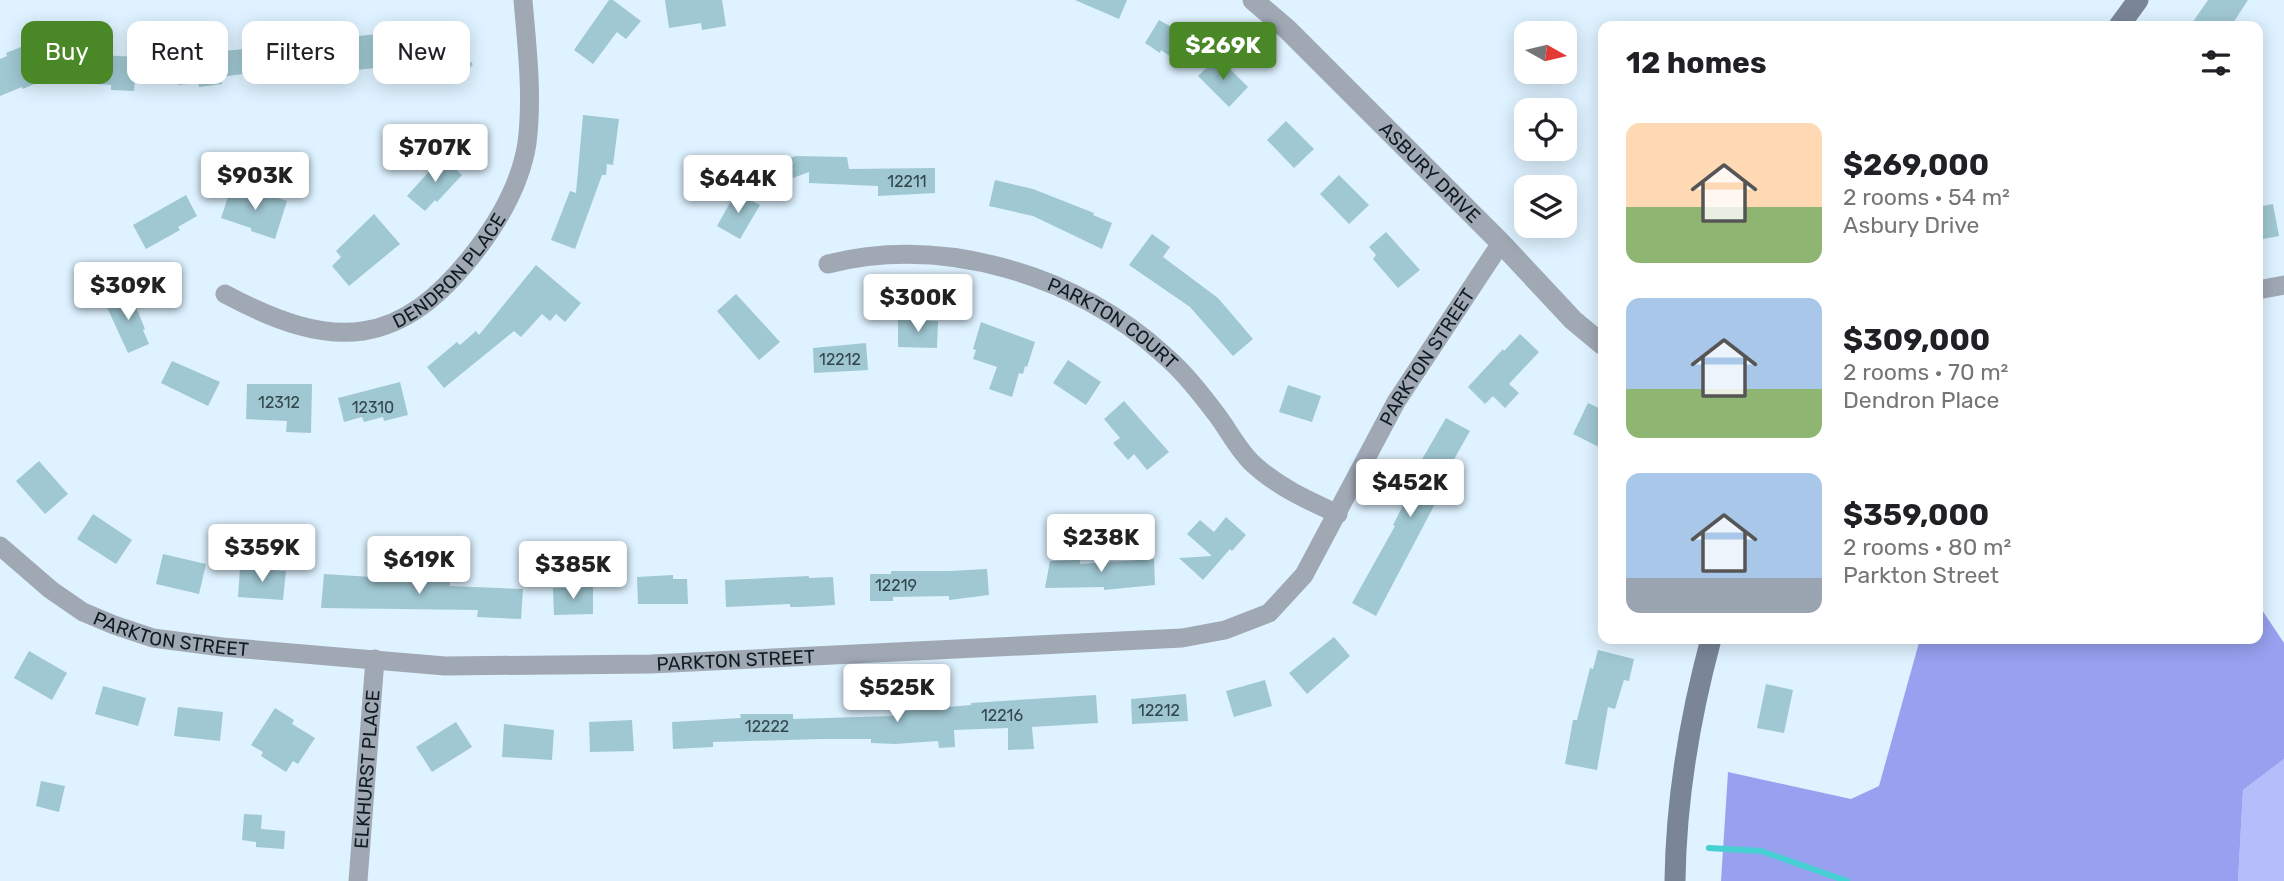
<!DOCTYPE html>
<html lang="en">
<head>
<meta charset="utf-8">
<style>
	:root { --surface:#fff; --page:#f6f6f6; --text:#202124; --muted:#757577; --accent:#4a8727 }
	body { margin:0; font-family:Rubik,sans-serif; background:var(--page); color:var(--text); height:100vh; display:flex; flex-direction:column; font-size:26px; white-space:nowrap }
	* { box-sizing:border-box; margin:0 }
	p { font-size:23px; color:var(--muted) }
	.icon { flex:none; width:38px; height:38px; fill:none; stroke:currentColor; stroke-width:2; stroke-linecap:round; stroke-linejoin:round }
	.map { position:relative; flex:1; overflow:hidden }
	.drawer { position:absolute; left:1598px; top:21px; width:665px; height:623px; display:flex; flex-direction:column; background:var(--surface); border-radius:14px; box-shadow:0 4px 18px #0003 }
	.drawer>* { flex:none }
	.top-card { position:absolute; left:21px; top:21px; width:665px; height:63px; display:flex; gap:14px }
	.needle { width:46px; rotate:98deg }
	.fabs { position:absolute; left:1514px; top:21px; display:grid; gap:14px }
	.fabs a { display:grid; place-items:center; width:63px; height:63px; border-radius:14px; background:var(--surface); box-shadow:0 4px 18px #0003; font-size:35px }
	.price { position:absolute; translate:-50% -60px; padding:0 16px; border-radius:7px; background:#fff; color:#222; font-size:23px; line-height:46px; filter:drop-shadow(0 2px 4px #0008) }
	.price::after { content:''; position:absolute; left:50%; top:42px; width:21px; height:16px; margin-left:-10px; background:inherit; clip-path:polygon(0 0,100% 0,50% 100%) }
	.price.on { background:var(--accent); color:#fff }
	ul { padding:0; list-style:none }
	li { display:flex; align-items:center; gap:21px; height:175px; padding:0 28px }
	li span { display:grid; place-items:center; flex:none; width:196px; height:140px; border-radius:14px; color:#555 }
	li>.icon { margin-inline-start:auto }
	span .icon { width:84px; height:84px; fill:#fffc; stroke-width:1 }
	li b { font-size:30px }
	h2 { display:flex; justify-content:space-between; align-items:center; height:84px; padding:0 28px; font-size:30px }
	.tag { padding:0 24px; border-radius:14px; background:var(--surface); box-shadow:0 4px 18px #0003; font-size:24px; line-height:63px }
	.tag.on { background:var(--accent); color:#fff }
	.map>svg:first-child { display:block }
</style>
</head>
<body>
<div class="map">
<svg width="2284" height="881" viewBox="0 0 2284 881">
	<rect width="100%" height="100%" fill="#def2ff"/>
	<!-- green -->
	<polygon fill="#b5bdfb" points="2284,759 2284,881 2238,881 2243,790"/>
	<!-- forest -->
	<polygon fill="#98a1f0" points="2258,604 2284,643 2284,759 2243,790 2238,881 1721,881 1728,772 1851,799 1879,786 1920,639 2258,639"/>
	<g fill="none" stroke-linecap="round" stroke-linejoin="round">
		<!-- stream -->
		<polyline stroke="#46d0d3" stroke-width="6" points="1709,848 1761,851 1847,881"/>
	</g>
	<!-- building -->
	<g fill="#a0c8d3">
		<polygon points="609,0 613,0 641,21 626,39 617,32 593,64 574,50"/>
		<polygon points="665,0 722,0 726,26 702,30 701,23 669,28"/>
		<polygon points="1075,0 1127,0 1119,19"/>
		<polygon points="2208,0 2248,0 2231,26 2190,26"/>
		<polygon points="1159,20 1193,39 1180,59 1174,59 1161,50 1160,53 1145,43"/>
		<polygon points="424,22 457,48 456,50 473,64 458,83 408,43"/>
		<polygon points="378,34 382,67 358,70 358,66 317,70 317,74 279,80 278,77 258,80 257,72 221,77 222,84 199,87 198,83 178,85 177,80 166,81 163,57 244,49 274,44 273,40 299,37 300,42"/>
		<polygon points="31,43 46,81 41,81 23,89 22,87 0,96 0,59 7,56 6,53"/>
		<polygon points="81,54 137,57 134,91 111,90 111,85 79,83"/>
		<polygon points="1218,57 1248,87 1229,107 1198,76"/>
		<polygon points="583,115 619,119 613,165 607,164 606,175 602,175 575,249 551,240 570,191 576,193"/>
		<polygon points="1286,121 1314,149 1294,168 1267,140"/>
		<polygon points="796,156 847,157 849,169 935,168 935,193 878,196 878,186 809,183 809,172 793,178 787,159"/>
		<polygon points="442,157 462,175 437,202 435,200 425,211 407,196"/>
		<polygon points="1339,175 1369,205 1349,224 1320,194"/>
		<polygon points="995,180 1033,189 1094,213 1093,215 1112,223 1102,249 1033,216 989,206"/>
		<polygon points="231,188 262,196 263,193 287,201 275,239 251,231 251,228 221,218"/>
		<polygon points="736,192 760,205 740,239 717,226"/>
		<polygon points="186,195 197,216 178,227 180,230 146,249 133,225"/>
		<polygon points="2273,204 2279,236 2258,240 2258,207"/>
		<polygon points="374,214 400,244 349,286 332,266 341,257 336,251"/>
		<polygon points="1386,232 1420,270 1398,288 1373,259 1376,255 1369,247"/>
		<polygon points="1152,234 1170,247 1163,257 1218,298 1253,339 1233,356 1190,307 1129,265"/>
		<polygon points="536,265 581,303 565,322 556,314 550,321 542,314 521,337 514,331 444,388 427,367 457,342 460,345 476,331 479,335"/>
		<polygon points="130,293 145,329 143,330 149,344 128,353 105,303"/>
		<polygon points="736,294 780,342 759,360 717,311"/>
		<polygon points="898,320 938,321 937,348 898,347"/>
		<polygon points="981,322 1035,342 1027,367 1025,366 1023,374 1019,373 1012,397 989,389 997,367 973,359 976,350 973,349"/>
		<polygon points="1520,334 1539,352 1509,384 1519,393 1505,408 1493,396 1485,404 1468,387 1503,349 1504,351"/>
		<polygon points="866,343 868,370 814,373 813,348"/>
		<polygon points="1068,360 1101,382 1086,405 1053,383"/>
		<polygon points="172,361 220,382 208,406 161,383"/>
		<polygon points="400,382 408,415 384,421 383,417 364,422 362,417 344,422 338,398"/>
		<polygon points="247,384 312,384 311,433 286,432 287,421 246,419"/>
		<polygon points="1288,385 1321,396 1312,422 1279,412"/>
		<polygon points="1124,401 1169,452 1147,470 1134,454 1128,460 1113,443 1120,438 1104,419"/>
		<polygon points="1588,403 1603,410 1603,449 1573,434"/>
		<polygon points="1446,418 1470,431 1453,461 1449,459 1428,495 1437,500 1376,616 1352,603 1395,526 1393,525 1425,463 1421,461"/>
		<polygon points="39,461 68,494 45,514 16,481"/>
		<polygon points="93,514 132,540 116,564 77,539"/>
		<polygon points="1226,517 1246,535 1232,551 1230,549 1203,580 1179,558 1212,556 1187,534 1200,520 1214,532"/>
		<polygon points="163,554 206,564 199,594 156,584"/>
		<polygon points="1154,559 1155,585 1104,590 1104,587 1045,588 1050,561 1080,560 1080,564"/>
		<polygon points="240,568 286,571 283,600 238,597"/>
		<polygon points="987,569 989,595 949,600 949,596 893,597 893,601 870,601 870,574 891,574 891,571 950,571"/>
		<polygon points="324,574 404,579 450,580 450,586 523,589 521,619 477,617 478,610 321,608"/>
		<polygon points="673,575 673,579 687,579 688,604 638,604 637,577"/>
		<polygon points="809,576 809,578 833,577 835,605 801,607 790,607 790,604 726,607 725,580"/>
		<polygon points="593,587 593,614 554,615 553,588"/>
		<polygon points="1334,637 1350,656 1307,694 1289,673"/>
		<polygon points="1598,650 1634,659 1629,681 1624,680 1615,709 1608,707 1597,770 1565,764 1573,720 1577,720 1590,668 1593,669"/>
		<polygon points="29,651 67,673 52,700 14,678"/>
		<polygon points="1265,680 1272,706 1234,717 1226,691"/>
		<polygon points="1766,684 1793,690 1784,733 1757,728"/>
		<polygon points="103,686 146,698 138,726 95,714"/>
		<polygon points="1186,694 1188,721 1132,724 1131,699"/>
		<polygon points="1096,695 1098,723 1032,727 1034,749 1008,750 1008,728 954,730 955,747 939,748 938,741 895,744 871,743 871,739 821,739 713,742 713,747 673,749 672,722 741,718 740,714 793,714 793,719 893,716 893,712 971,705 971,703"/>
		<polygon points="178,707 223,712 220,741 174,736"/>
		<polygon points="275,708 294,720 292,724 315,738 298,764 293,761 286,772 261,756 263,752 251,745"/>
		<polygon points="632,720 634,751 590,752 589,722"/>
		<polygon points="456,722 472,747 432,772 416,747"/>
		<polygon points="504,724 554,730 552,760 502,757"/>
		<polygon points="41,781 65,786 59,812 36,806"/>
		<polygon points="244,814 262,815 261,829 285,831 284,849 256,847 256,842 242,840"/>
	</g>
	<g fill="none" stroke-linecap="round" stroke-linejoin="round">
		<!-- minor -->
		<g stroke="#a0a8b4" stroke-width="19">
			<path id="s1" d="M 828,264 C 944,235 1077,275 1164,355 C 1184,372 1201,394 1217,415 C 1229,431 1237,448 1251,462 C 1276,486 1307,500 1338,514"/>
			<polyline points="2258,290 2284,285"/>
			<path id="s2" d="M 225,294 C 333,352 401,350 478,248 C 502,216 521,182 527,143 C 533,95 527,48 523,0"/>
			<path id="s3" d="M 0,546 L 51,590 L 83,612 L 114,625 L 153,638 L 222,647 L 445,666 L 651,664 L 1182,638 L 1225,630 L 1269,613 L 1304,575 L 1396,402 L 1501,243"/>
			<path id="s4" d="M 358,881 L 375,659"/>
		</g>
		<!-- tertiary -->
		<path stroke="#a0a8b4" stroke-width="21" id="s5" d="M 1253,0 L 1287,29 L 1501,243 L 1573,320 L 1603,345"/>
		<!-- secondary -->
		<g stroke="#7a8698" stroke-width="21">
			<polyline points="2119,26 2138,0"/>
			<path d="M 1675,881 C 1676,800 1690,717 1711,639"/>
		</g>
	</g>
	<g text-anchor="middle" dominant-baseline="central" stroke-width="5" stroke-linejoin="round" paint-order="stroke">
		<!-- number labels -->
		<g font-size="16" fill="#34474f">
			<text x="907" y="181">12211</text>
			<text x="840" y="359">12212</text>
			<text x="279" y="402">12312</text>
			<text x="373" y="407">12310</text>
			<text x="896" y="585">12219</text>
			<text x="1159" y="710">12212</text>
			<text x="1002" y="715">12216</text>
			<text x="767" y="726">12222</text>
		</g>
		<!-- street labels -->
		<g font-size="19" fill="#101c23" stroke="#fcfcfc">
			<text stroke="none"><textPath href="#s5" startOffset="247">ASBURY DRIVE</textPath></text>
			<text stroke="none"><textPath href="#s2" startOffset="254">DENDRON PLACE</textPath></text>
			<text stroke="none"><textPath href="#s1" startOffset="301">PARKTON COURT</textPath></text>
			<text stroke="none"><textPath href="#s3" startOffset="1605">PARKTON STREET</textPath></text>
			<text stroke="none"><textPath href="#s3" startOffset="198">PARKTON STREET</textPath></text>
			<text stroke="none"><textPath href="#s3" startOffset="765">PARKTON STREET</textPath></text>
			<text stroke="none"><textPath href="#s4" startOffset="112">ELKHURST PLACE</textPath></text>
		</g>
	</g>
</svg>
<div class="fabs">
<a><svg class="needle" viewBox="-14 -14 28 28"><path d="M0-13l5 13h-10z" fill="#e53935"/><path d="M0 13l5-13h-10z" fill="#757577"/></svg></a>
<a><svg class="icon" aria-label="locate" viewBox="0 0 24 24"><circle cx="12" cy="12" r="6"/><path d="M12 2v4M12 18v4M2 12h4M18 12h4"/></svg></a>
<a><svg class="icon" aria-label="layers" viewBox="0 0 24 24"><path d="M12 4l9 5-9 5-9-5zM3 14l9 5 9-5"/></svg></a>
</div>
<b class="price on" style="left:1223px;top:82px">$269K</b>
<b class="price" style="left:435px;top:184px">$707K</b>
<b class="price" style="left:255px;top:212px">$903K</b>
<b class="price" style="left:738px;top:215px">$644K</b>
<b class="price" style="left:128px;top:322px">$309K</b>
<b class="price" style="left:918px;top:334px">$300K</b>
<b class="price" style="left:1410px;top:519px">$452K</b>
<b class="price" style="left:1101px;top:574px">$238K</b>
<b class="price" style="left:262px;top:584px">$359K</b>
<b class="price" style="left:419px;top:596px">$619K</b>
<b class="price" style="left:573px;top:601px">$385K</b>
<b class="price" style="left:897px;top:724px">$525K</b>
<div class="top-card">
<a class="tag on">Buy</a>
<a class="tag">Rent</a>
<a class="tag">Filters</a>
<a class="tag">New</a>
</div>
<section class="drawer">
<h2>12 homes<svg class="icon" aria-label="filters" viewBox="0 0 24 24"><path d="M4 7h16M4 17h16"/><circle cx="9" cy="7" r="2"/><circle cx="15" cy="17" r="2"/></svg></h2>
<ul>
<li><span style="background:linear-gradient(#ffd9b3 60%,#8fb573 0)"><svg class="icon" aria-label="home" viewBox="0 0 24 24"><path d="M3 11l9-7 9 7M6 9v11h12V9"/></svg></span><div><b>$269,000</b><p>2 rooms · 54 m²</p><p>Asbury Drive</p></div></li>
<li><span style="background:linear-gradient(#a9c7e8 65%,#8fb573 0)"><svg class="icon" aria-label="home" viewBox="0 0 24 24"><path d="M3 11l9-7 9 7M6 9v11h12V9"/></svg></span><div><b>$309,000</b><p>2 rooms · 70 m²</p><p>Dendron Place</p></div></li>
<li><span style="background:linear-gradient(#a9c7e8 75%,#9aa5b1 0)"><svg class="icon" aria-label="home" viewBox="0 0 24 24"><path d="M3 11l9-7 9 7M6 9v11h12V9"/></svg></span><div><b>$359,000</b><p>2 rooms · 80 m²</p><p>Parkton Street</p></div></li>
</ul>
</section>
</div>
</body>
</html>
